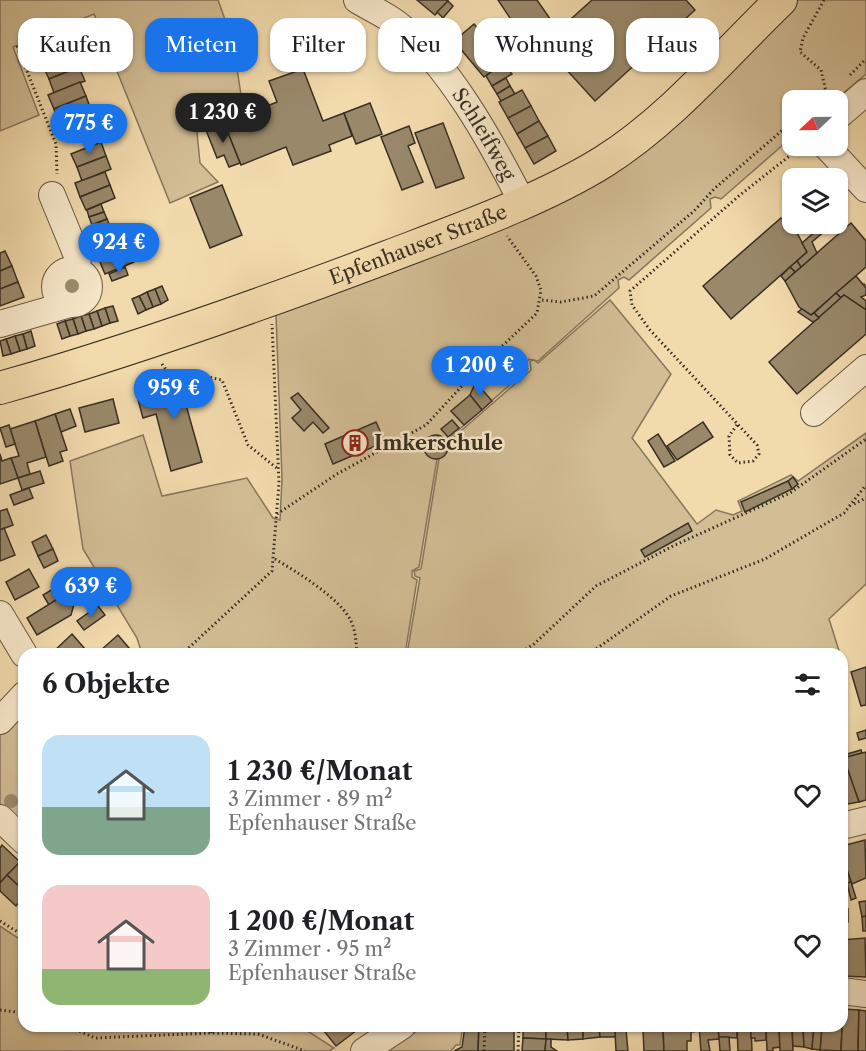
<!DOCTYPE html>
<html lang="de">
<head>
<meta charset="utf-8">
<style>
	:root { --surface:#fff; --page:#f6f6f6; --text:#202124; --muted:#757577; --accent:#1a73e8 }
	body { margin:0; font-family:"Libre Caslon Text",serif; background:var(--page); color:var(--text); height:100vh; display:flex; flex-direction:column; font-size:22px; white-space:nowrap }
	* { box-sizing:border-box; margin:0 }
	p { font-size:20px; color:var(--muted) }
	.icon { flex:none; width:33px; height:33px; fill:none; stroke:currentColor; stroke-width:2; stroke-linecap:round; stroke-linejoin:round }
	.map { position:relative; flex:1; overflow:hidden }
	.panel { position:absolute; left:18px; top:648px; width:830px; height:384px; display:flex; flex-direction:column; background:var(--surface); border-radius:18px; box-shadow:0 2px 4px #0004 }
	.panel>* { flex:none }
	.banner { position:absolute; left:18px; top:18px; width:831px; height:54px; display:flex; gap:12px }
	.needle { width:39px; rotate:248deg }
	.fabs { position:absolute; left:782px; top:90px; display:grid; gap:12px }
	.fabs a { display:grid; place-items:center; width:66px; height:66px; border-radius:12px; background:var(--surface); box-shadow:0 2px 4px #0004; font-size:30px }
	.price { position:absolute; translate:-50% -51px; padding:0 14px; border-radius:21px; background:var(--accent); color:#fff; font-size:20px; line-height:39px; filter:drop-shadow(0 2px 3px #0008) }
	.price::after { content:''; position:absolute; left:50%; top:36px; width:18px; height:14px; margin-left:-9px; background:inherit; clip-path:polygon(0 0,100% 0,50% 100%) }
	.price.on { background:#222; color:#fff }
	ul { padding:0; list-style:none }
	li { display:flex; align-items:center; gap:18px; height:150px; padding:0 24px }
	li span { display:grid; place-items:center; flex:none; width:168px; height:120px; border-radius:18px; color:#555 }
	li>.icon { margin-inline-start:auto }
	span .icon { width:72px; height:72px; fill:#fffc; stroke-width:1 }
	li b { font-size:26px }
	h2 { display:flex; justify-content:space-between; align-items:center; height:72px; padding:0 24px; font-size:26px }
	.pill { padding:0 21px; border-radius:18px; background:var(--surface); box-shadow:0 2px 4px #0004; font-size:21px; line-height:54px }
	.pill.on { background:var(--accent); color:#fff }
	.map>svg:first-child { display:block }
</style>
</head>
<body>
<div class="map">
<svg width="866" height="1051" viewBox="0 0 866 1051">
	<rect width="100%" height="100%" fill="#f1daac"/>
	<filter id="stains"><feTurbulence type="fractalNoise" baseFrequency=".00333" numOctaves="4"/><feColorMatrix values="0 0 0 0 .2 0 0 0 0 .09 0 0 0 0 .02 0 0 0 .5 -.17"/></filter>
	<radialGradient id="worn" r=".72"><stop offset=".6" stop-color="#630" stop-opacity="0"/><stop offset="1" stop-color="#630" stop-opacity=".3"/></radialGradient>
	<!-- green -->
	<g fill="#d2bd95" stroke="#86765c" stroke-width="1.5">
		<polygon points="0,0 218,0 233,42 241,95 206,116 197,133 200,163 218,182 170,203 94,14 13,47 39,115 0,131"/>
		<polygon points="797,0 866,0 866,74 835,100 792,100 792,137 721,199 715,197 710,199 711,208 629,280 624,277 618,280 619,288 538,361 529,359 526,364 528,369 446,441 439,436 428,439 425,451 430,457 437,459 419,567 412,571 412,577 417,580 405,654 142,654 137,638 83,549 70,461 143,435 162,496 247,478 273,518 280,520 282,479 276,315 682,112"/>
		<polygon points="610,300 671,374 632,438 697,524 716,510 733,515 742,511 738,501 791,475 798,481 866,433 866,584 829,619 840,654 407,654 420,578 415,576 414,571 421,569 439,459 446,453 447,443 531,370 530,361 534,360 538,363"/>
		<polygon points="24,709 24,830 0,807 0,733"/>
		<polygon points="0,926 24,942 24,1026 300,1026 334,1048 329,1051 0,1051"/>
		<polygon points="425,1026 463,1026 460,1045 456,1045 451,1051 384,1051"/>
	</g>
	<!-- building -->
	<g fill="#99886a" stroke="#392f23" stroke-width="1.5">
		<polygon points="417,0 446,0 448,1 435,15"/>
		<polygon points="498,0 537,0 553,23 526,42"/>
		<polygon points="592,0 686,0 695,10 595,101 543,44"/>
		<polygon points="448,1 453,6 443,18 437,12"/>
		<polygon points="474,24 506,60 484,77 454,41"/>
		<polygon points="68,40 74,53 43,66 38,52"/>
		<polygon points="74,53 79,67 49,79 43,66"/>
		<polygon points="503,63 512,74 492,86 486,76"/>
		<polygon points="79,67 85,81 54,93 49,79"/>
		<polygon points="303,69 323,121 344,113 352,136 329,145 331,151 293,165 286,147 241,165 224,123 277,102 269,81"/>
		<polygon points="506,78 510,86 497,94 492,86"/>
		<polygon points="80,82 86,96 54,109 48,95"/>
		<polygon points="510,86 515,94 501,101 497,94"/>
		<polygon points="522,90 531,106 508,118 499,102"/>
		<polygon points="86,96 91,110 59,123 54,109"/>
		<polygon points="370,103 382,134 356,144 344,113"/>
		<polygon points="531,106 539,121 517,134 508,118"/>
		<polygon points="91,110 97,123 65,136 59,123"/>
		<polygon points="539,121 548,136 525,148 517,134"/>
		<polygon points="224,123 240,163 229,167 224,155 217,158 206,130"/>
		<polygon points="443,123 464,178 436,188 415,133"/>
		<polygon points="409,126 415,143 408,146 423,182 402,190 381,137"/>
		<polygon points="548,136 556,151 534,164 525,148"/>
		<polygon points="101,142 106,156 77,167 71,154"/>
		<polygon points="106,156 111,169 82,181 77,167"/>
		<polygon points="105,172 110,185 80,197 75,183"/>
		<polygon points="110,185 115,198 86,210 80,197"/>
		<polygon points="222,185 242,235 210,248 190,198"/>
		<polygon points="101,204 104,212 89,217 87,210"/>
		<polygon points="104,212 107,219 92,225 89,217"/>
		<polygon points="781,218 794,227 807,252 731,319 703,286"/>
		<polygon points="107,219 110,226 95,232 92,225"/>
		<polygon points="851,223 866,241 866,267 811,315 799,307 785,281"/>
		<polygon points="118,224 126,243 97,255 89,235"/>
		<polygon points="824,224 833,224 812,242 817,253 801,267 797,261 807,252 802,243"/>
		<polygon points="126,243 134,262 105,274 97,255"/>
		<polygon points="5,251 12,266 0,271 0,253"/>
		<polygon points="797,261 801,267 795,272 790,267"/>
		<polygon points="12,266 18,282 0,289 0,271"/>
		<polygon points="125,267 128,275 112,281 109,274"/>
		<polygon points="790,267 795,272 785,281 781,276"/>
		<polygon points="856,276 866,288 866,295 861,297 866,301 866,310 844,295 841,298 836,293"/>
		<polygon points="18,282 24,297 0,306 0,289"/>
		<polygon points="162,286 168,300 161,304 155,289"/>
		<polygon points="155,289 161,304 153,307 147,292"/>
		<polygon points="147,292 153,307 146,310 139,296"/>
		<polygon points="836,293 841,298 819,318 814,313"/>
		<polygon points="844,295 866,310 866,334 797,394 769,362"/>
		<polygon points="139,296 146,310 138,314 132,299"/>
		<polygon points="113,306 118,321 110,323 105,308"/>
		<polygon points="105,308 110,323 102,326 97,311"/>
		<polygon points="802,309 811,315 814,313 819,318 813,322 798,312"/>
		<polygon points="97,311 102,326 94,329 89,314"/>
		<polygon points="89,314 94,329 86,331 81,316"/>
		<polygon points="81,316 86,331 78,334 73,319"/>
		<polygon points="73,319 78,334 70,336 65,321"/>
		<polygon points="65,321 70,336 62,339 57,324"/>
		<polygon points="31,331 35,346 27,349 23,334"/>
		<polygon points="23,334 27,349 20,351 15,336"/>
		<polygon points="15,336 20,351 11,354 6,339"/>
		<polygon points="6,339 11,354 3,356 0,341"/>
		<polygon points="192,377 199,401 186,405 202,462 171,471 156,414 143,418 136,392"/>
		<polygon points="474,386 479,386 492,401 482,410 470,395"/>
		<polygon points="298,393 329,428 323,433 313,422 304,431 292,418 301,410 291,398"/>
		<polygon points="470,395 482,410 464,425 451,411"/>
		<polygon points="113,399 119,423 85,432 79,408"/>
		<polygon points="70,409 76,426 61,432 55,414"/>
		<polygon points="55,414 67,450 60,452 63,461 49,466 35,421"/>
		<polygon points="452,420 459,428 448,437 441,429"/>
		<polygon points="35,421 46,457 27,463 30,474 18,478 11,458 19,456 10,429"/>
		<polygon points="376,422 385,442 333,464 325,444"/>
		<polygon points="703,422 713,437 677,460 667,446"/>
		<polygon points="9,425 15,444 6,447 0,428"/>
		<polygon points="658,434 675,461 664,467 648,441"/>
		<circle cx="436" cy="447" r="12"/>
		<polygon points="0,454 2,461 11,458 18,478 0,484"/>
		<polygon points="40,471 44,483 22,490 18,478"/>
		<polygon points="793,477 798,484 792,489 788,481"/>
		<polygon points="788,481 792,489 745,512 741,502"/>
		<polygon points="29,488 33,498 14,505 10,495"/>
		<polygon points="7,509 13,525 0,530 0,511"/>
		<polygon points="688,523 692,531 645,557 641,550"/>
		<polygon points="4,528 15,555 0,561 0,530"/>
		<polygon points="46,535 53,549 38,556 32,542"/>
		<polygon points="53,549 58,561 44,568 38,556"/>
		<polygon points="29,569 39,587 15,600 6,582"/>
		<polygon points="61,584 67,593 49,605 43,595"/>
		<polygon points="67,593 74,604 71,615 37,635 27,618"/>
		<polygon points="98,606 105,615 84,630 77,621"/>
		<polygon points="72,634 85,649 79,654 51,654"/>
		<polygon points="118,635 129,648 122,654 104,654 101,650"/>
		<polygon points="866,667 866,705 861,706 851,672"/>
		<polygon points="866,730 866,738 859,740 857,733"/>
		<polygon points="842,738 848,757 843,758 842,753"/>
		<polygon points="861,750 862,753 848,757 847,754"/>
		<polygon points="866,752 866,800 859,802 843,758"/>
		<polygon points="842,753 859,802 842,805"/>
		<polygon points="865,840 866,878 852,884 842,856 842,846"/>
		<polygon points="2,845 20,862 0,883 0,848"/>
		<polygon points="842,856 851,882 842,884"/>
		<polygon points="20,862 24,866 24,891 7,875"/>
		<polygon points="7,875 24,891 24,897 16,906 0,891 0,883"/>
		<polygon points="851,882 856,898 851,900 847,883"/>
		<polygon points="866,901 866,916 862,917 859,902"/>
		<polygon points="848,909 848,922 842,922 842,940 842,910"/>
		<polygon points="866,916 866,931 863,931 862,917"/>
		<polygon points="865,938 866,977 842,976 842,940"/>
		<polygon points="842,1005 843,1005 841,1051 820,1050 822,1026 842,1026"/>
		<polygon points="843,1009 859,1010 858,1051 841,1051"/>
		<polygon points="859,1010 866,1011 866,1051 858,1051"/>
		<polygon points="320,1026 360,1026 361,1027 336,1046"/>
		<polygon points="465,1026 479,1026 478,1051 454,1051 462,1047"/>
		<polygon points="479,1026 514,1026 514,1051 478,1051"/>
		<polygon points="523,1026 546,1026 546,1039 523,1038"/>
		<polygon points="546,1026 567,1026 568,1040 546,1039"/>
		<polygon points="567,1026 583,1026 583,1039 568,1040"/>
		<polygon points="583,1026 599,1026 600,1037 583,1039"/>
		<polygon points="599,1026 615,1026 616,1037 600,1037"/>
		<polygon points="615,1026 663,1026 664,1051 644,1051 643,1030 615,1031"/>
		<polygon points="663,1026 699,1026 700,1031 691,1032 691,1041 687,1041 687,1051 664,1051"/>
		<polygon points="699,1026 718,1026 719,1039 708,1040 710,1051 701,1051"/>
		<polygon points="718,1026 737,1026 737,1038 719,1037"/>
		<polygon points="737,1026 751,1026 752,1051 738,1051"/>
		<polygon points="751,1026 766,1026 766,1040 755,1041 755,1038 751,1038"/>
		<polygon points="766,1026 779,1026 780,1047 773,1048 773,1051 767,1051"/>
		<polygon points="779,1026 792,1026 793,1051 780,1051"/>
		<polygon points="792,1026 803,1026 804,1047 793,1046"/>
		<polygon points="803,1026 814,1026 812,1049 804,1047"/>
		<polygon points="814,1026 822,1026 820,1050 812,1049"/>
		<polygon points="626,1030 628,1051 616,1051 615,1031"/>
		<polygon points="719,1037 729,1037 730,1051 720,1051"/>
		<polygon points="523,1038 546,1039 545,1051 522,1051"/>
		<polygon points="546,1039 551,1039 551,1047 557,1051 545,1051"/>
	</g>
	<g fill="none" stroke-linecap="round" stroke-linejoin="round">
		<!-- minor casing -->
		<g stroke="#675a45" stroke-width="28">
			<g id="minor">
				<path id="s1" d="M 357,0 C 370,8 384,14 396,23 C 448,62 493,145 522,202"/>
				<polyline points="837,117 866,92"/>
				<polyline points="826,146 866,189"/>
				<polyline points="52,195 78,258 76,270"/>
				<circle cx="72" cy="287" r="17"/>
				<polyline points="0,324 70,304"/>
				<polyline points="814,413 866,368"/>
				<polyline points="0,614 24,654"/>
				<polyline points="0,721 24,695"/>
				<polyline points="0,818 24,841"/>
				<polyline points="842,826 866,820"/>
				<polyline points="842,991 866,994"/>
				<polyline points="364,1051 402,1026"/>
			</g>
		</g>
		<!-- major casing -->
		<g stroke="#392f23" stroke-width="34">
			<g id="major">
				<path id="s2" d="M 0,388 C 131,351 260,305 387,257 C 455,231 542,200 603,162 C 670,120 724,55 781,0"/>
			</g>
		</g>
		<!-- path -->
		<g stroke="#392f23" stroke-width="3" stroke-dasharray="1.5 3" stroke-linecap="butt">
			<polyline points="824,0 803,38 800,52 821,70 827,96"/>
			<polyline points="17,46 56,144 57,174"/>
			<polyline points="850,75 866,59"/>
			<polyline points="864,285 866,283"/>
			<polyline points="542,300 561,302 594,296 694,211 714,189 792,122"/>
			<polyline points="162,364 169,374 194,374 222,380 248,445 278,469"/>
			<polyline points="737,425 729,436 730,455 738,463 753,461 759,454 757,445 650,330 632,305 630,291 740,195 802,146"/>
			<polyline points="854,504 866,498"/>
			<polyline points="277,514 337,474 426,425 474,373 537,313 541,290 536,276 507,236"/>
			<path d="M 275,559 C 297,572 340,598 351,621 C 356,632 356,643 357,654"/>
			<polyline points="182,654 272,571 279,483 272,324"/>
			<polyline points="518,654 534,644 596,586 673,546 790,493 866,439"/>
			<polyline points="589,654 671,596 765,559 844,513 866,485"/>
			<polyline points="0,921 24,936"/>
			<polyline points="0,1010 24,1013"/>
			<polyline points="67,1026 95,1038 211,1033 258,1034 305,1051"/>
			<polyline points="211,1033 213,1026"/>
			<polyline points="484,1051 485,1026"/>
			<polyline points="518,1051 519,1026"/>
		</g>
		<!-- minor -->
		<use href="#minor" stroke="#f6e7c9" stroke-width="26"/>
		<!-- major -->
		<use href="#major" stroke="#f1daac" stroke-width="32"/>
	</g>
	<!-- trees -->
	<g fill="#9d8b6d">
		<circle cx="72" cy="286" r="7"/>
		<circle cx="11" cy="801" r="7"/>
	</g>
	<!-- icons -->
	<defs>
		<g id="building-ring" transform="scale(1.35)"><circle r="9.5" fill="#f6e7c9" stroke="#8f2418" stroke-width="1.5"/><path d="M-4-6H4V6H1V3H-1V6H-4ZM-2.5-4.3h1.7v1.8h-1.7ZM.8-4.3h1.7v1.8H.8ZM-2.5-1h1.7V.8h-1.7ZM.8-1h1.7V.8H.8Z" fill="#8f2418"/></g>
	</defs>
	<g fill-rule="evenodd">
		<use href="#building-ring" x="355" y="443"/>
	</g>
	<g text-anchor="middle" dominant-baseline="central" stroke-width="5" stroke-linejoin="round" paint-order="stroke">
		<!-- street labels -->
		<g font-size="20" fill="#392f23" stroke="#f6e7c9">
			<text stroke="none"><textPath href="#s1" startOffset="188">Schleifweg</textPath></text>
			<text stroke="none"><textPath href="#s2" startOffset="442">Epfenhauser Straße</textPath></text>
		</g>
		<!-- poi labels -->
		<g font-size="20" font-weight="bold" fill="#392f23" stroke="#f6e7c9" text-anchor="start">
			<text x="374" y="443">Imkerschule</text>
		</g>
	</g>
	<rect width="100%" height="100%" filter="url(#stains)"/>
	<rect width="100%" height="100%" fill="url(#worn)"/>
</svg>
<div class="fabs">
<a><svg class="needle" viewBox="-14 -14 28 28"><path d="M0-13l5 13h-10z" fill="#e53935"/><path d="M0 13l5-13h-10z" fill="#757577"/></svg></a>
<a><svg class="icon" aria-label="layers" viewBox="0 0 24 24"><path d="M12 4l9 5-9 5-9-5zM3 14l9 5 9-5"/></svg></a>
</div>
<b class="price on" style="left:223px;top:144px">1 230 €</b>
<b class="price" style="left:89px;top:155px">775 €</b>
<b class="price" style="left:119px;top:274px">924 €</b>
<b class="price" style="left:480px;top:397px">1 200 €</b>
<b class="price" style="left:174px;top:420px">959 €</b>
<b class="price" style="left:91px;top:618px">639 €</b>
<div class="banner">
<a class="pill">Kaufen</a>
<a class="pill on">Mieten</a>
<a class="pill">Filter</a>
<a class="pill">Neu</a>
<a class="pill">Wohnung</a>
<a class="pill">Haus</a>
</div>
<section class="panel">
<h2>6 Objekte<svg class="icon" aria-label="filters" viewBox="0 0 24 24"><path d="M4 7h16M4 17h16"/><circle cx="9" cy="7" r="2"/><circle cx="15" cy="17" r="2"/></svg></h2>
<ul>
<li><span style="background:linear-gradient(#bfe0f5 60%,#7fa58c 0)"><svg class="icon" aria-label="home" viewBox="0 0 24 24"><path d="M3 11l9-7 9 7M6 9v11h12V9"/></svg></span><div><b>1 230 €/Monat</b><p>3 Zimmer · 89 m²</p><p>Epfenhauser Straße</p></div><svg class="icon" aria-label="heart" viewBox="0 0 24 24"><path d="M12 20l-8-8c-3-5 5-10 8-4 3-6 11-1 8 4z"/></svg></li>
<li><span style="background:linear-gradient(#f6c9c9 70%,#8fb573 0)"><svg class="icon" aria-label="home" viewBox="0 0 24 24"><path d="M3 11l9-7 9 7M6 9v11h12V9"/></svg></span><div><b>1 200 €/Monat</b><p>3 Zimmer · 95 m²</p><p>Epfenhauser Straße</p></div><svg class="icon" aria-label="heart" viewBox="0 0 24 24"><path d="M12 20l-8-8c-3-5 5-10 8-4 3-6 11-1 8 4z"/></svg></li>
</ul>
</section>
</div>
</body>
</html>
